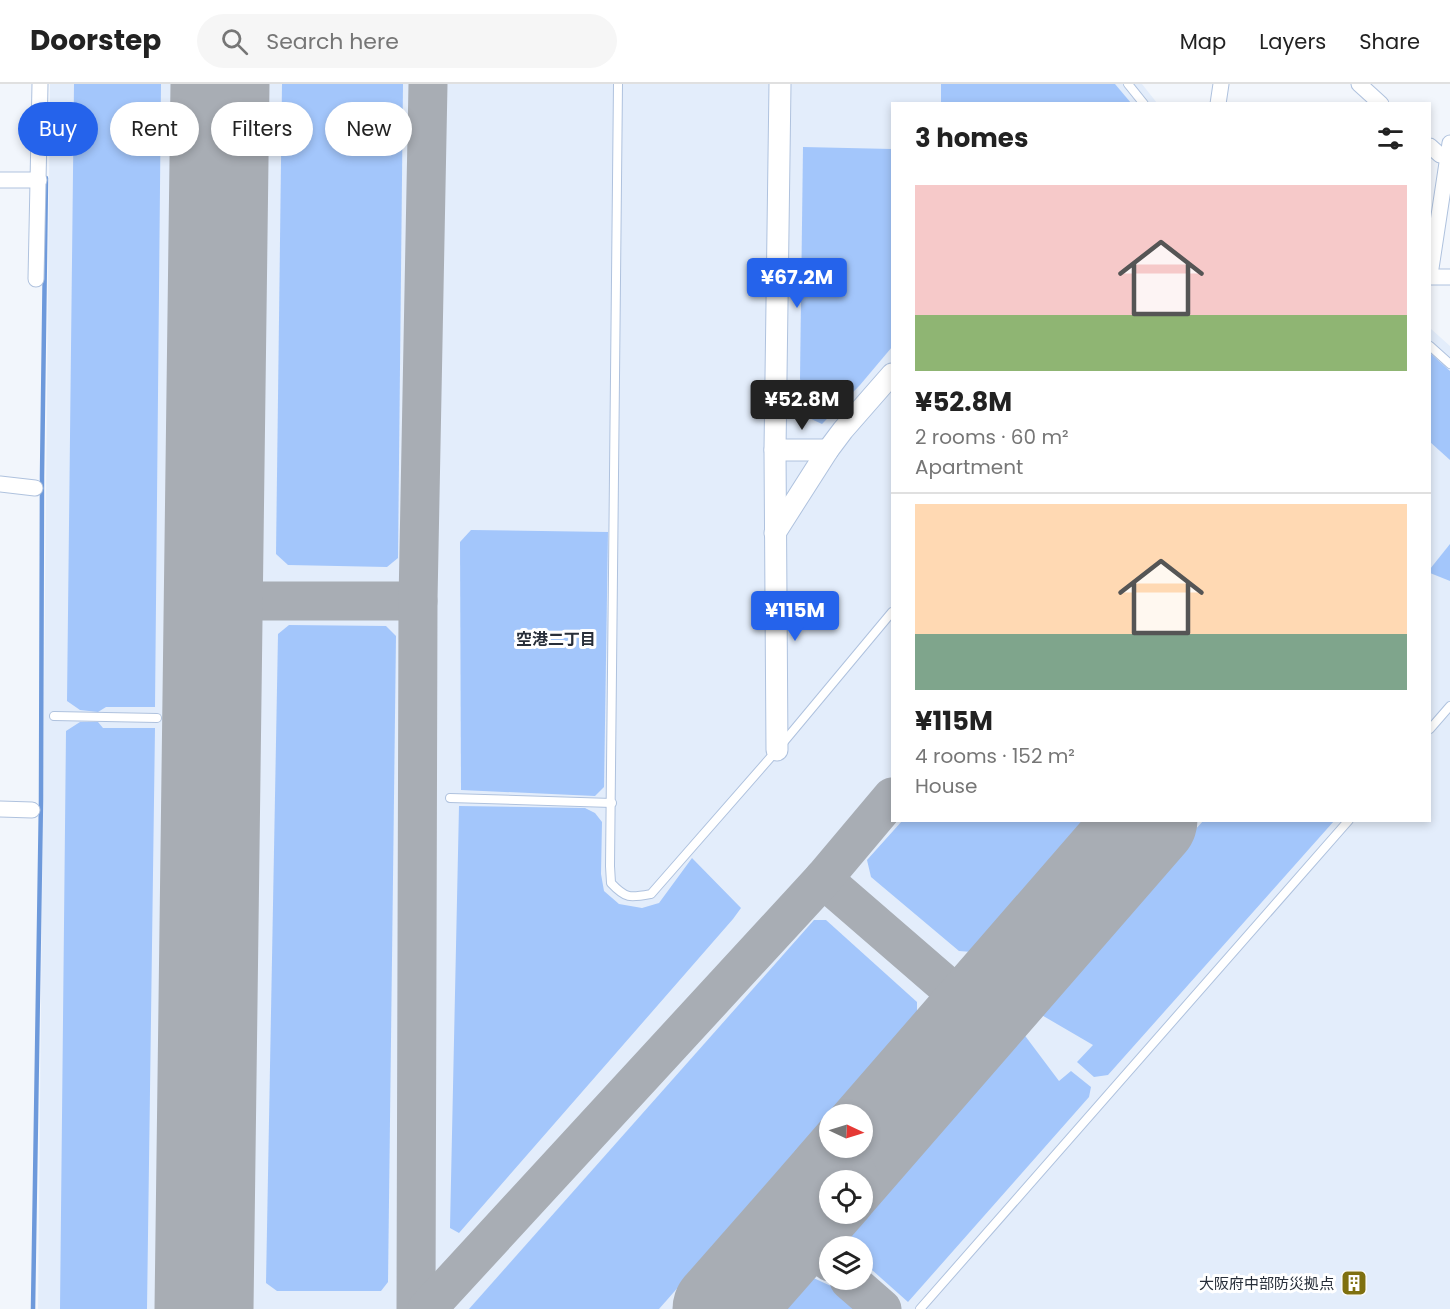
<!DOCTYPE html>
<html lang="en">
<head>
<meta charset="utf-8">
<style>
	:root { --surface:#fff; --page:#f6f6f6; --text:#222; --muted:#767676; --line:#e0e0e0; --accent:#2563eb }
	body { margin:0; font-family:Poppins,"Noto Sans JP",sans-serif; background:var(--page); color:var(--text); height:100vh; display:flex; flex-direction:column; font-size:22px; white-space:nowrap }
	* { box-sizing:border-box; margin:0 }
	p { font-size:20px; color:var(--muted) }
	.icon { flex:none; width:33px; height:33px; fill:none; stroke:currentColor; stroke-width:2; stroke-linecap:round; stroke-linejoin:round }
	.map { position:relative; flex:1; overflow:hidden }
	.sheet { position:absolute; left:891px; top:18px; width:540px; height:720px; display:flex; flex-direction:column; background:var(--surface); border-radius:0px; box-shadow:0 3px 9px #0003 }
	.sheet>* { flex:none }
	.top-card { position:absolute; left:18px; top:18px; width:570px; height:54px; display:flex; gap:12px }
	.needle { width:39px; rotate:94deg }
	.fabs { position:absolute; left:819px; top:1020px; display:grid; gap:12px }
	.fabs a { display:grid; place-items:center; width:54px; height:54px; border-radius:50%; background:var(--surface); box-shadow:0 3px 9px #0003; font-size:30px }
	.price { position:absolute; translate:-50% -51px; padding:0 14px; border-radius:6px; background:var(--accent); color:#fff; font-size:20px; line-height:39px; filter:drop-shadow(0 2px 3px #0008) }
	.price::after { content:''; position:absolute; left:50%; top:36px; width:18px; height:14px; margin-left:-9px; background:inherit; clip-path:polygon(0 0,100% 0,50% 100%) }
	.price.selected { background:#222; color:#fff }
	ul { padding:0; list-style:none }
	li { display:grid; align-content:center; gap:12px; height:318px; padding:0 24px }
	li+li { border-top:2px solid var(--line) }
	li span { display:grid; place-items:center; height:186px; border-radius:0px; color:#555 }
	li>.icon { margin-inline-start:auto }
	span .icon { width:108px; height:108px; fill:#fffc; stroke-width:1 }
	li b { font-size:26px }
	h2 { display:flex; justify-content:space-between; align-items:center; height:72px; padding:0 24px; font-size:26px }
	.pill { padding:0 21px; border-radius:27px; background:var(--surface); box-shadow:0 3px 9px #0003; font-size:21px; line-height:54px }
	.pill.selected { background:var(--accent); color:#fff }
	header { display:flex; align-items:center; gap:36px; box-sizing:border-box; height:84px; padding:0 30px; background:var(--surface); border-bottom:2px solid var(--line) }
	header strong { font-size:28px }
	nav { display:flex; gap:33px; margin-inline-start:auto; font-size:21px }
	.search { width:420px; height:54px; background:var(--page); display:flex; align-items:center; gap:15px; box-sizing:border-box; padding:0 21px; border-radius:33px; color:var(--muted); font-size:22px }
	.map>svg:first-child { display:block }
</style>
</head>
<body>
<header>
<strong>Doorstep</strong>
<div class="search"><svg class="icon" aria-label="search" viewBox="0 0 24 24"><circle cx="10" cy="10" r="6"/><path d="M15 15l6 6"/></svg>Search here</div>
<nav><a>Map</a><a>Layers</a><a>Share</a></nav>
</header>
<div class="map">
<svg width="1450" height="1225" viewBox="0 0 1450 1225">
	<rect width="100%" height="100%" fill="#f2f6fc"/>
	<!-- built -->
	<path fill="#e3edfb" fill-rule="evenodd" d="M 50,0 L 1142,0 L 1157,19 L 892,20 L 892,736 L 1430,736 L 1430,244 L 1450,262 L 1450,1225 L 38,1225 ZM 830,1030 L 862,1030 L 862,1064 L 830,1064 ZM 830,1096 L 862,1096 L 862,1130 L 830,1130 ZM 830,1162 L 862,1162 L 862,1196 L 830,1196 Z"/>
	<!-- green -->
	<g fill="#a3c6fb">
		<polygon points="74,0 161,0 155,623 106,623 98,628 80,626 67,617"/>
		<polygon points="282,0 403,0 398,474 387,483 288,481 276,470"/>
		<polygon points="941,0 1115,0 1131,19 941,19"/>
		<polygon points="803,63 892,65 892,263 860,301 822,340 807,333 800,295"/>
		<polygon points="1430,269 1450,287 1450,376 1430,358"/>
		<polygon points="471,446 608,448 604,703 595,712 461,706 460,458"/>
		<polygon points="1450,460 1450,497 1430,489 1430,485"/>
		<polygon points="289,541 386,542 396,552 388,1198 381,1207 277,1207 266,1199 278,550"/>
		<polygon points="80,638 98,638 103,644 155,644 147,1225 60,1225 66,647"/>
		<polygon points="459,722 585,724 595,729 602,738 601,790 604,807 619,820 642,824 659,819 692,774 741,824 733,835 459,1149 450,1144"/>
		<polygon points="902,737 902,736 1086,737 972,868 959,867 871,793 867,776"/>
		<polygon points="1203,737 1334,737 1108,991 1094,993 1077,978 1093,961 1033,926"/>
		<polygon points="814,836 826,836 917,918 917,932 659,1225 469,1225"/>
		<polygon points="1023,949 1059,997 1071,987 1091,1003 1089,1013 908,1218 863,1178 862,1162 848,1162 843,1152 848,1142 859,1130 862,1130 863,1126"/>
		<polygon points="807,1191 831,1202 856,1225 773,1225 790,1206"/>
	</g>
	<g fill="none" stroke-linecap="round" stroke-linejoin="round">
		<!-- stream -->
		<polyline stroke="#6d99db" stroke-width="4.5" points="33,1225 41,715 42,392 46,94"/>
		<!-- taxiway -->
		<g stroke="#a8adb4" stroke-width="39">
			<polyline points="213,517 418,517"/>
			<polyline points="823,795 979,930"/>
			<polyline points="792,1145 830,1178"/>
			<polyline points="849,1196 882,1225"/>
			<polyline points="416,1225 418,517 428,0"/>
			<polyline points="427,1225 823,795 892,713"/>
		</g>
		<!-- runway -->
		<g stroke="#a8adb4" stroke-width="99">
			<polyline points="835,1096 1148,736"/>
			<polyline points="204,1225 220,0"/>
			<polyline points="722,1225 830,1102"/>
		</g>
		<!-- lane casing -->
		<g stroke="#afc2de" stroke-width="10">
			<g id="lane">
				<path d="M 618,0 L 610,782 L 611,799 C 626,815 630,814 651,810 L 777,666 L 892,528"/>
				<polyline points="1128,0 1144,20"/>
				<polyline points="1430,262 1450,280"/>
				<polyline points="54,632 157,634"/>
				<polyline points="1430,645 1450,622"/>
				<polyline points="450,714 612,719"/>
				<polyline points="920,1225 1349,736"/>
			</g>
		</g>
		<!-- street casing -->
		<g stroke="#afc2de" stroke-width="17">
			<g id="street">
				<polyline points="1359,0 1381,20"/>
				<polyline points="1218,20 1221,0"/>
				<polyline points="1430,62 1440,71 1450,72"/>
				<polyline points="0,96 39,96"/>
				<polyline points="1430,191 1450,59"/>
				<polyline points="1430,193 1450,193"/>
				<polyline points="36,195 40,0"/>
				<polyline points="0,400 35,404"/>
				<polyline points="0,725 32,726"/>
			</g>
		</g>
		<!-- secondary casing -->
		<g stroke="#afc2de" stroke-width="23">
			<g id="secondary">
				<polyline points="775,366 828,366"/>
				<polyline points="775,449 828,366 843,346 892,290"/>
				<polyline points="777,666 775,366 780,0"/>
			</g>
		</g>
		<!-- lane -->
		<use href="#lane" stroke="#fff" stroke-width="8"/>
		<!-- street -->
		<use href="#street" stroke="#fff" stroke-width="15"/>
		<!-- secondary -->
		<use href="#secondary" stroke="#fff" stroke-width="21"/>
	</g>
	<!-- icons -->
	<defs>
		<g id="building-square" transform="scale(1.35)"><rect x="-9" y="-9" width="18" height="18" rx="4" fill="#7f700f" stroke="#fff"/><path d="M-4-6H4V6H1V3H-1V6H-4ZM-2.5-4.3h1.7v1.8h-1.7ZM.8-4.3h1.7v1.8H.8ZM-2.5-1h1.7V.8h-1.7ZM.8-1h1.7V.8H.8Z" fill="#fff"/></g>
	</defs>
	<g fill-rule="evenodd">
		<use href="#building-square" x="1354" y="1199"/>
	</g>
	<g text-anchor="middle" dominant-baseline="central" stroke-width="6" stroke-linejoin="round" paint-order="stroke">
		<!-- poi labels -->
		<g font-size="15" fill="#272e39" stroke="#fff" text-anchor="end">
			<text x="1334" y="1199">大阪府中部防災拠点</text>
		</g>
		<!-- neighbourhood labels -->
		<g font-size="16" font-weight="bold" fill="#272e39" stroke="#fff">
			<text x="556" y="555">空港二丁目</text>
		</g>
	</g>
</svg>
<div class="fabs">
<a><svg class="needle" viewBox="-14 -14 28 28"><path d="M0-13l5 13h-10z" fill="#e53935"/><path d="M0 13l5-13h-10z" fill="#767676"/></svg></a>
<a><svg class="icon" aria-label="locate" viewBox="0 0 24 24"><circle cx="12" cy="12" r="6"/><path d="M12 2v4M12 18v4M2 12h4M18 12h4"/></svg></a>
<a><svg class="icon" aria-label="layers" viewBox="0 0 24 24"><path d="M12 4l9 5-9 5-9-5zM3 14l9 5 9-5"/></svg></a>
</div>
<b class="price" style="left:797px;top:225px">¥67.2M</b>
<b class="price selected" style="left:802px;top:347px">¥52.8M</b>
<b class="price" style="left:795px;top:558px">¥115M</b>
<div class="top-card">
<a class="pill selected">Buy</a>
<a class="pill">Rent</a>
<a class="pill">Filters</a>
<a class="pill">New</a>
</div>
<section class="sheet">
<h2>3 homes<svg class="icon" aria-label="filters" viewBox="0 0 24 24"><path d="M4 7h16M4 17h16"/><circle cx="9" cy="7" r="2"/><circle cx="15" cy="17" r="2"/></svg></h2>
<ul>
<li><span style="background:linear-gradient(#f6c9c9 70%,#8fb573 0)"><svg class="icon" aria-label="home" viewBox="0 0 24 24"><path d="M3 11l9-7 9 7M6 9v11h12V9"/></svg></span><div><b>¥52.8M</b><p>2 rooms · 60 m²</p><p>Apartment</p></div></li>
<li><span style="background:linear-gradient(#ffd9b3 70%,#7fa58c 0)"><svg class="icon" aria-label="home" viewBox="0 0 24 24"><path d="M3 11l9-7 9 7M6 9v11h12V9"/></svg></span><div><b>¥115M</b><p>4 rooms · 152 m²</p><p>House</p></div></li>
</ul>
</section>
</div>
</body>
</html>
